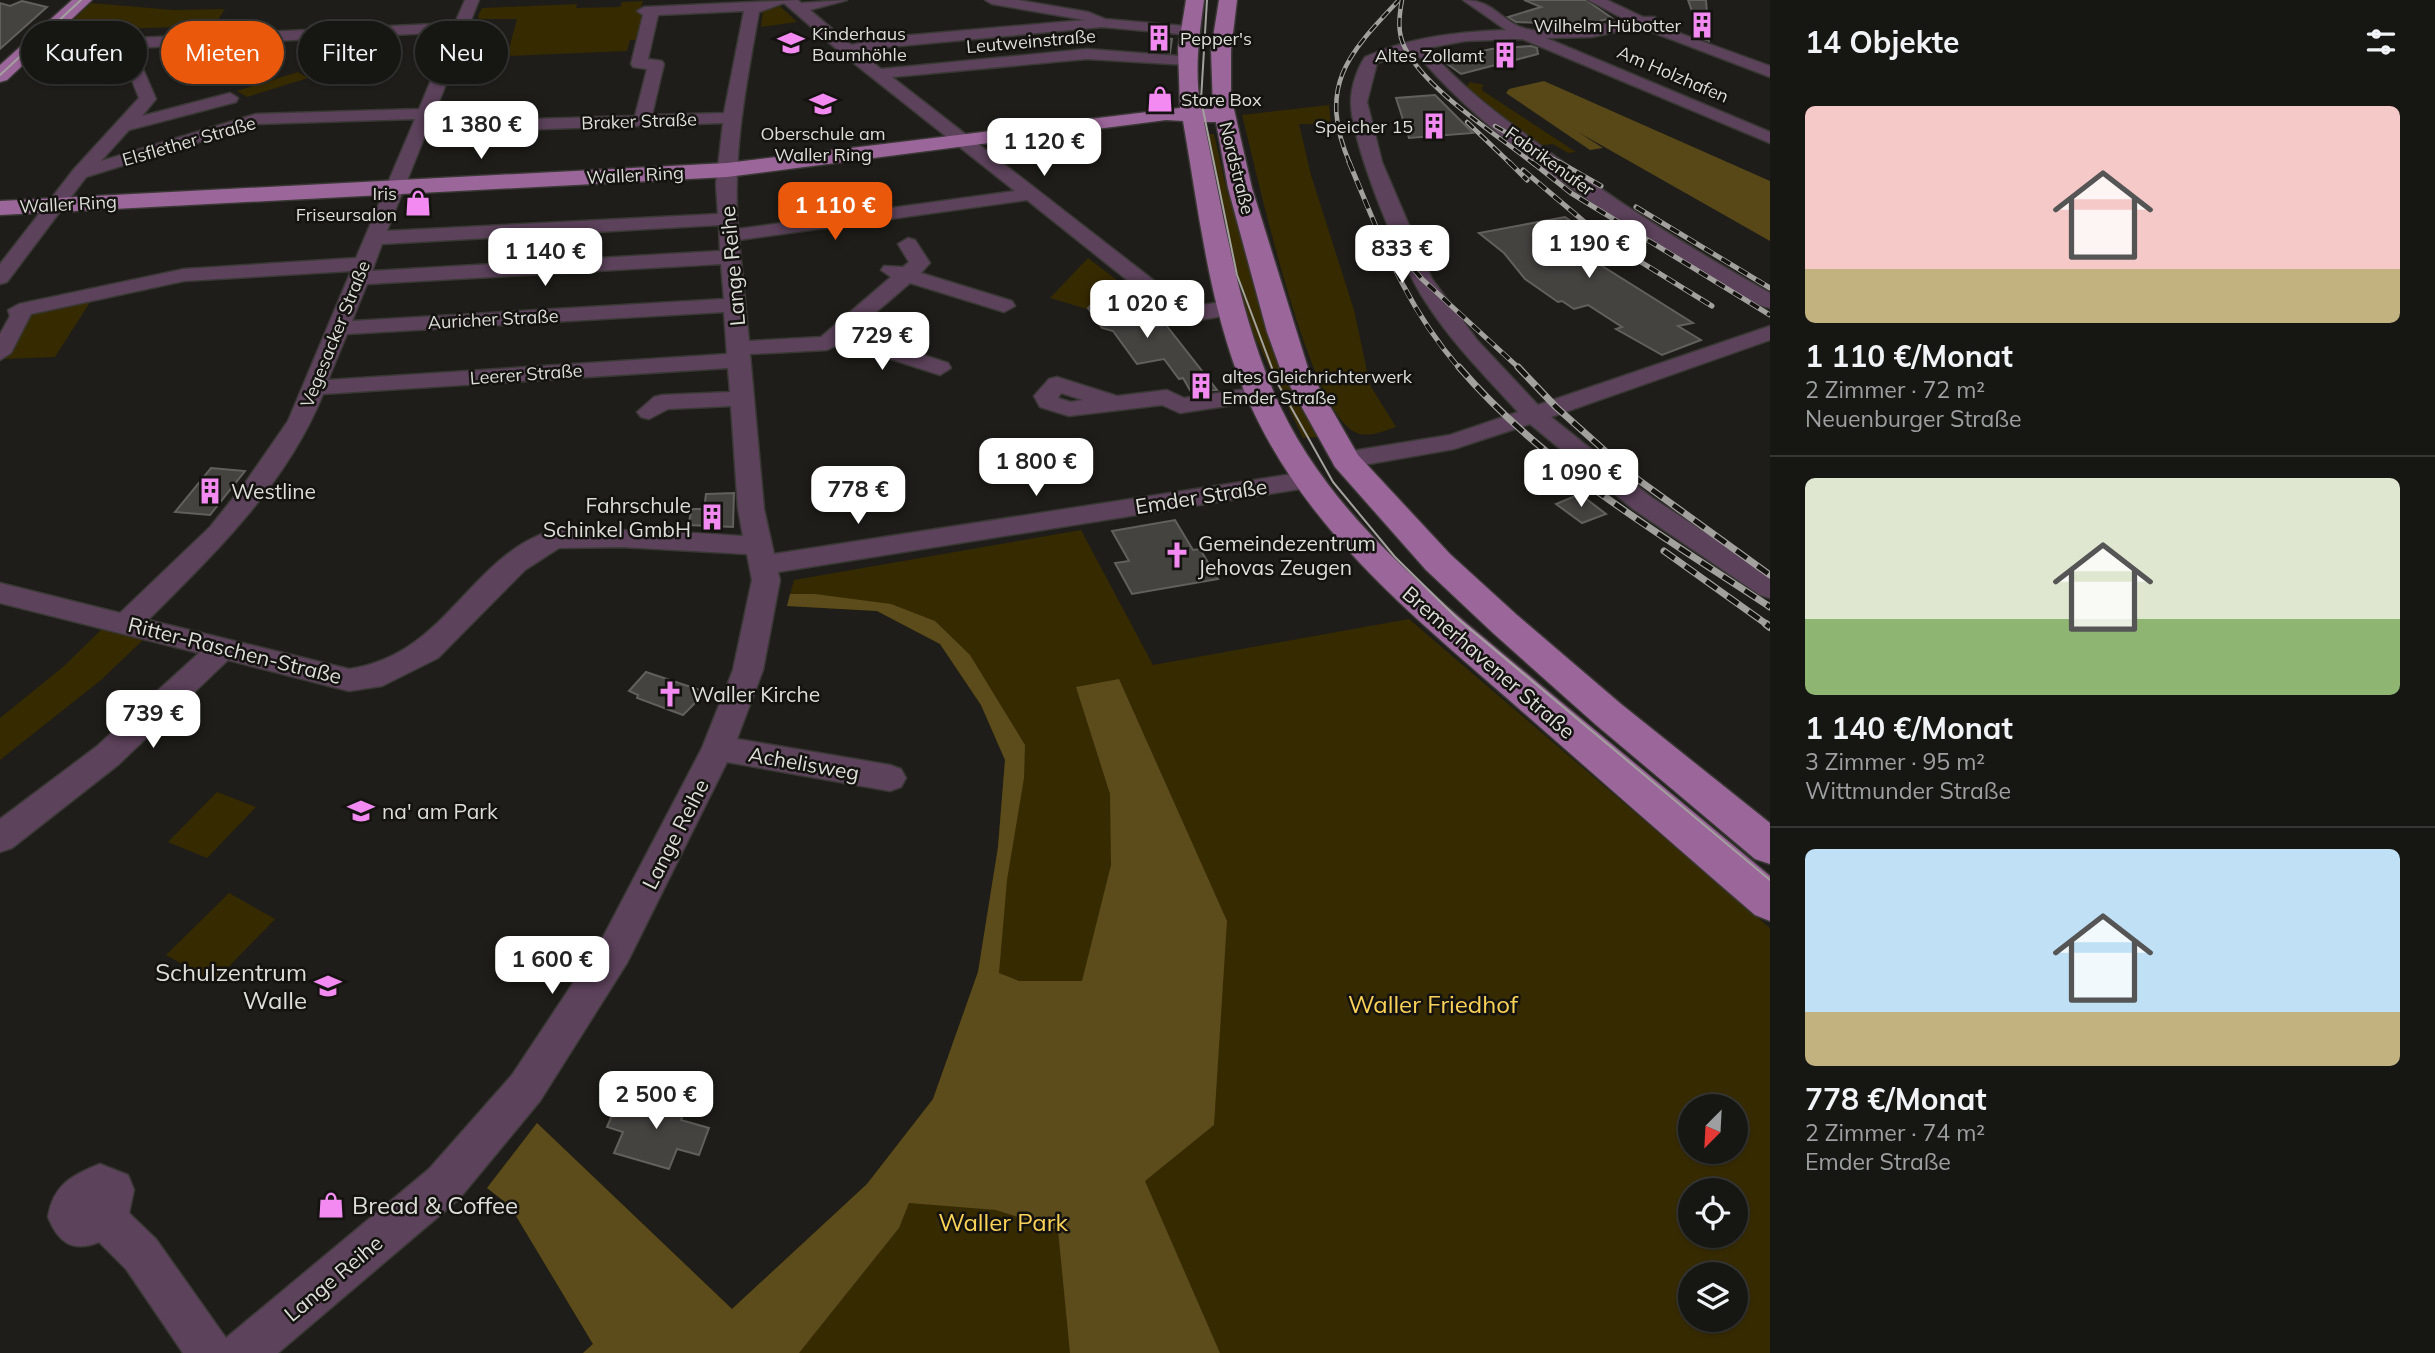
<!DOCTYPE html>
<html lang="de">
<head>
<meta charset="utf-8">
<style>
	:root { --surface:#161613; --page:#232321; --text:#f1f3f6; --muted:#9e9fa0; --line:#353533; --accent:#ea580c }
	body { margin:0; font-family:Mulish,sans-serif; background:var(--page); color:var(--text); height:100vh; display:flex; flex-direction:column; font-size:26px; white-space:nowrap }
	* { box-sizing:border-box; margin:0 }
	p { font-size:23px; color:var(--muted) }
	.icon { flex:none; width:38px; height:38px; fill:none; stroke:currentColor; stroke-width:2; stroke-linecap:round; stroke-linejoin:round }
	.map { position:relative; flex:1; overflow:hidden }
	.drawer { display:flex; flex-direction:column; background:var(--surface); width:665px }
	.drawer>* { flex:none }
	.top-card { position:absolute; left:21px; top:21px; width:665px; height:63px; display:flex; gap:14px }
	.needle { width:46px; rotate:204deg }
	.buttons { position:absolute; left:1678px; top:1094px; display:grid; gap:14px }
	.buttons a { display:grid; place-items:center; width:70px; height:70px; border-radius:50%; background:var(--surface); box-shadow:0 2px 5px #0004,0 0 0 2px var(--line); font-size:35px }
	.price { position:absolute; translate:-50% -60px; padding:0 16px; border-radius:14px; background:#fff; color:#222; font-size:23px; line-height:46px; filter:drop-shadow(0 2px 4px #0008) }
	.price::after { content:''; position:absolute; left:50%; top:42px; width:21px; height:16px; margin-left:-10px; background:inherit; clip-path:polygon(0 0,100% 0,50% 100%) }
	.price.selected { background:var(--accent); color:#fff }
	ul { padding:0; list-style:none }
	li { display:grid; align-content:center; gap:14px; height:371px; padding:0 35px }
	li+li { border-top:2px solid var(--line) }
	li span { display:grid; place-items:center; height:217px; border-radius:10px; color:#555 }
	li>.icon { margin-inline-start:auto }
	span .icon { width:126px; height:126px; fill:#fffc; stroke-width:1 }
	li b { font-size:30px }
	h2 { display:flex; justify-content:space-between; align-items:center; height:84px; padding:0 35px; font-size:30px }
	.tag { padding:0 24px; border-radius:32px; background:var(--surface); box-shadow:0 2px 5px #0004,0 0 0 2px var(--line); font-size:24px; line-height:63px }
	.tag.selected { background:var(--accent); color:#fff }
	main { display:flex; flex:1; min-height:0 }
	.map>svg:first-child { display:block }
</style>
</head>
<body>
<main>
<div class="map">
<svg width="1770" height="1353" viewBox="0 0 1770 1353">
	<rect width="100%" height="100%" fill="#1e1d19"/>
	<!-- green -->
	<g fill="#362a00" fill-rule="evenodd">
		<polygon points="643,1 641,7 653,7 646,40 630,40 627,51 507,56 517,19 479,19 478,16 482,8 577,4 576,8 620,7 622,2"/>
		<polygon points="91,3 173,10 225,9 214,26 112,29 115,25 73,20"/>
		<polygon points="772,6 780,6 797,22 761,27 763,11"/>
		<polygon points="298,72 308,78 247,97 237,91"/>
		<polygon points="1470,82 1484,85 1481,88 1483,91 1576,152 1568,153 1553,144 1543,145 1532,139 1466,87"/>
		<path d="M 1329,105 L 1331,124 L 1299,124 L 1311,175 L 1354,310 L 1370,385 L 1396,427 C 1383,431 1368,439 1355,432 C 1307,408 1257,173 1242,115 Z"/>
		<polygon points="1204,134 1214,134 1228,196 1233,197 1319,437 1303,438 1247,320 1237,287"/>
		<polygon points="1088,258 1118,281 1110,282 1087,309 1050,298"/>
		<polygon points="92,299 55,357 2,359 29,313"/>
		<path d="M 1081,530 L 1153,665 L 1409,619 L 1770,928 L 1770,1353 L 583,1353 L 593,1344 L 510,1206 L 487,1188 L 537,1123 L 732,1309 L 867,1184 L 933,1099 L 978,972 L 998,847 L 1005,760 L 981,705 L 940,644 L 877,611 L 787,606 L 794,580 ZM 1690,1106 L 1736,1106 L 1736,1152 L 1690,1152 ZM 1690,1190 L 1736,1190 L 1736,1236 L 1690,1236 ZM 1690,1274 L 1736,1274 L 1736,1320 L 1690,1320 Z"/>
		<polygon points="102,629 143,640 101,680 0,760 0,718 63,667"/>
		<polygon points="217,792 256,807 207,858 168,842"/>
		<polygon points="229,893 275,919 214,982 166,955"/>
	</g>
	<!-- forest -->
	<polygon fill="#5c4c1c" points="790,594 815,594 891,604 935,621 970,655 1025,745 1024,778 1007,880 999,973 1019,981 1082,981 1111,865 1110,794 1076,687 1119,679 1227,921 1214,1125 1145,1181 1220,1353 1070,1353 1058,1230 996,1210 909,1203 899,1228 799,1353 583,1353 593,1344 510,1206 487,1188 537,1123 732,1309 867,1184 933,1099 978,972 998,847 1005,760 981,705 940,644 877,611 787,606"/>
	<!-- water -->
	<polygon fill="#584818" points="1544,81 1770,181 1770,241 1578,132 1603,148 1590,150 1506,93 1509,89"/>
	<!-- building -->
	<g fill="#454340" stroke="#61605c" stroke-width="2">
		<polygon points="1524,0 1586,0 1612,18 1582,25 1516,22 1508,17 1541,7"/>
		<polygon points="1688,0 1706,0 1709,41 1702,39"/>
		<polygon points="22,1 47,7 0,49 0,3 10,6"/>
		<polygon points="1155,38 1172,39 1170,53 1153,51"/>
		<polygon points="1531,46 1537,48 1538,54 1461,74 1443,61 1491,49"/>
		<polygon points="1435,95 1473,133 1409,138 1396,98"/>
		<polygon points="1565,217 1627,259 1599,264 1693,323 1678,326 1701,340 1662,355 1616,329 1622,327 1588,305 1574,309 1562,301 1558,302 1525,279 1504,253 1479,233"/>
		<polygon points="1112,284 1145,328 1166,325 1217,390 1191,392 1183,378 1179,379 1164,359 1137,364 1113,331 1102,328 1088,308"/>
		<polygon points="211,468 245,471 210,515 175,512"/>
		<polygon points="734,493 733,527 688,525 692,509 704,509 706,494"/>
		<polygon points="1580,494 1606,514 1582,523 1556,504"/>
		<polygon points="1175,520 1193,550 1200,549 1218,579 1132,594 1115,563 1129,561 1112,531"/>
		<polygon points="646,672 703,691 704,694 683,715 637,698 638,695 629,691"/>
		<polygon points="637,1091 687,1105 681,1120 709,1128 699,1155 677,1149 669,1169 614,1153 623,1132 607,1127 614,1111 627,1115"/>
	</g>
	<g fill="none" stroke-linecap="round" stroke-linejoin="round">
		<!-- minor casing -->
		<g stroke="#393834" stroke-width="3">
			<g id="minor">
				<path d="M 465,0 L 479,0 L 431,122 L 635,116 L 647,69 L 633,67 L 631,64 L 643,15 L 637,11 L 644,7 L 798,0 L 801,3 L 847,0 L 810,10 L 851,45 L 889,37 L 1085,20 L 992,4 L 985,0 L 1018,0 L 1088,12 L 1105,19 L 1196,27 L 1199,30 L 1191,35 L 1102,27 L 889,47 L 860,52 L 881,69 L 1087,49 L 1193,57 L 1193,63 L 1187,65 L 1087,59 L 892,77 L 1188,307 L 1229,301 L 1240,307 C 1231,318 1190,322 1176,319 L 1027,200 L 739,240 L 749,341 L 821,337 L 891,277 L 881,270 L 884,266 L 903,267 L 909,262 L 898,244 L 908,238 L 915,240 L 930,263 L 921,273 L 1012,301 L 1015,306 L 1004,312 L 910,283 L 853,332 L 948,363 L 951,368 L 940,375 L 841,343 L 827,350 L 750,354 L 764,509 L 774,554 L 1306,472 L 1315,474 L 1319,480 L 1315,486 L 1306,488 L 778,572 L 780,580 L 763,670 L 737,739 L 890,765 L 901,769 L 906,778 L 901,787 L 890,791 L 727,762 L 627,963 L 540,1101 L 459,1199 L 278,1353 L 183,1353 L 126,1269 L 99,1242 C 72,1253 58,1242 48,1217 C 53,1185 72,1175 100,1164 L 128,1175 L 134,1190 L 129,1213 L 156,1239 L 226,1338 L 429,1169 L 512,1075 L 601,941 L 702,748 L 733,670 L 752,580 L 747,554 L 622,547 L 559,548 L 525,570 L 438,658 L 382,686 L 349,691 L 228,660 L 118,765 L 12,848 L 0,852 L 0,819 L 96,747 L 199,653 L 0,603 L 0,583 L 120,613 L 210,527 L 245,483 L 288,421 L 351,271 L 184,281 L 31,314 L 11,353 L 0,360 L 0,334 L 10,316 L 8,310 L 19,304 L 184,269 L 356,258 L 415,119 L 257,124 L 86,177 L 7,282 L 0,284 L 0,264 L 74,169 L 139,98 L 119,48 L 30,53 L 22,48 L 30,43 L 455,23 ZM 784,3 L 841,53 L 1015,191 L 738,229 C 732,155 746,85 759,12 ZM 744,11 L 724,113 L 652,115 L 664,64 L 662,61 L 648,59 L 658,15 ZM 451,32 L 419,109 L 256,114 L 101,161 L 129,130 L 236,102 L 238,98 L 230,93 L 142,116 L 156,99 L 134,48 ZM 723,123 L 716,184 L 718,214 L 387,231 L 426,133 ZM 719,225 L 720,251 L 372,271 L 382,244 ZM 721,264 L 724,299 L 352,321 L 367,284 ZM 724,312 L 727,354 L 328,380 L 347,334 ZM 728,368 L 730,392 L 662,395 L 654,397 L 637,412 L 641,417 L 649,419 L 668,409 L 731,406 L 738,509 L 743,536 C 692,533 641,529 589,530 C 576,530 559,528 547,532 C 467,561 445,655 349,669 L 148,620 C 215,553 287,484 323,394 Z"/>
				<path d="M 1463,0 C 1496,0 1501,23 1527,29 C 1547,35 1604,25 1626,20 L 1588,0 L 1607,0 L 1643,17 L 1655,17 L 1655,23 L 1665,28 L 1770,66 L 1770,77 L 1639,27 L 1592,37 L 1546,38 L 1770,132 L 1770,143 L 1522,39 L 1465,41 L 1428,48 C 1461,88 1503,118 1545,149 C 1617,202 1692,250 1770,293 L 1770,308 C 1743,302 1715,280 1691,265 C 1600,210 1480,133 1414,50 L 1377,63 L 1367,102 L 1382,162 L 1432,279 L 1477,340 L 1538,405 L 1770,326 L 1770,340 L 1551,417 L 1651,497 L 1770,575 L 1770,598 L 1760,595 L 1633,509 L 1530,424 L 1454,449 L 1346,468 L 1337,465 L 1334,460 L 1337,455 L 1346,452 L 1450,435 L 1518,412 C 1486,377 1451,342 1425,301 C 1401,265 1351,144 1351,102 C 1351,87 1357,69 1365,57 C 1410,37 1458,32 1506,30 Z"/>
				<path d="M 1057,377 L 1117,396 L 1167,390 L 1184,398 L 1260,387 L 1268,389 L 1272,394 L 1268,399 L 1260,401 L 1180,413 L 1162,405 L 1069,416 L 1040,407 L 1034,396 L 1049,379 ZM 1061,393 L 1083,400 L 1071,402 L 1058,398 Z"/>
			</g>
		</g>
		<!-- major casing -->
		<g stroke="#393834" stroke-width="3">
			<g id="major">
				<polygon points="72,0 92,0 7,80 0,82 0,65"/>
				<path d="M 1186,0 L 1204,0 C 1199,36 1194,73 1201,109 L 1213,109 L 1211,50 L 1219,0 L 1237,0 L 1231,50 L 1231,96 L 1252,188 L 1308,368 L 1358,455 L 1450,554 L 1517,615 L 1621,704 L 1770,823 L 1770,864 L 1755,859 L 1595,724 L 1493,633 L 1426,570 L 1335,467 L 1280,368 L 1267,332 L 1228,188 L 1216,122 L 1204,122 C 1223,213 1237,306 1274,393 C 1328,517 1437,598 1538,683 C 1616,747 1693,812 1770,876 L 1770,921 L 1755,915 C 1675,846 1596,776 1516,706 C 1410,613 1302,528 1245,393 C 1209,307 1199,212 1183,121 L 1166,120 L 727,177 L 0,215 L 0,201 L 727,163 L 1180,108 L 1178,49 Z"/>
			</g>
		</g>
		<!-- minor -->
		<use href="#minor" fill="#5c425b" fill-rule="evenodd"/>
		<!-- major -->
		<use href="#major" fill="#9b6699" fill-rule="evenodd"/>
		<!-- tram -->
		<g stroke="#a2a19e" stroke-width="2">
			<polyline points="1207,0 1201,100 1237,275 1278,384 1333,482 1395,557 1458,619 1770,880"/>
			<polyline points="0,75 81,0"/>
		</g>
		<!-- rail-far3 casing -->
		<g stroke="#a2a19e" stroke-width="4.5">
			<g id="rail-far3">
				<path d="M 1402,0 C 1399,16 1397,33 1405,48 C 1426,90 1496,134 1534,164"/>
				<polyline points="1467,122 1511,164"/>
				<polyline points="1495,126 1562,164"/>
				<path d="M 1350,164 C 1317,86 1347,55 1399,0"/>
			</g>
		</g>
		<!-- rail-far2 casing -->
		<g stroke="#a2a19e" stroke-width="5">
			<g id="rail-far2">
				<path d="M 1349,162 C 1382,240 1403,303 1460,369"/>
				<polyline points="1509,162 1527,180"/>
				<polyline points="1532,162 1571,193 1770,315"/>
				<polyline points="1559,162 1601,186"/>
				<polyline points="1523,170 1607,241 1712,306"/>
				<polyline points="1636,207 1770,288"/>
				<polyline points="1388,240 1422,279 1520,369"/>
			</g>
		</g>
		<!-- rail-far1 casing -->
		<g stroke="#a2a19e" stroke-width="7">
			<g id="rail-far1">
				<path d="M 1459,367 C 1545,467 1661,535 1770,607"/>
				<polyline points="1518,367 1556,407 1633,476 1770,575"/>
				<polyline points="1664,551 1769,626"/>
			</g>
		</g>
		<!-- rail casing -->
		<g stroke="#a2a19e" stroke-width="8">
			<polyline id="rail" points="1766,624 1770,627"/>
		</g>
		<!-- rail-far3 -->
		<use href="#rail-far3" stroke="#141310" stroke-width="2.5" stroke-dasharray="9" stroke-linecap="butt"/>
		<!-- rail-far2 -->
		<use href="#rail-far2" stroke="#141310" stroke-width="3.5" stroke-dasharray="10" stroke-linecap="butt"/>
		<!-- rail-far1 -->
		<use href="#rail-far1" stroke="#141310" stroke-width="4.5" stroke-dasharray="13" stroke-linecap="butt"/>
		<!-- rail -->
		<use href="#rail" stroke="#141310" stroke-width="5" stroke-dasharray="17" stroke-linecap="butt"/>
	</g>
	<!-- icons -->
	<defs>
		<g id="building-bare" transform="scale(2.1)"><path d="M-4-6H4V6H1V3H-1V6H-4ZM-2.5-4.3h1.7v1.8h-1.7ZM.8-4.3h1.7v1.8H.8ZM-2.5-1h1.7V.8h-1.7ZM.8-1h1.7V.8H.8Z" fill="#f38af1" stroke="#141310" stroke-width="2.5" paint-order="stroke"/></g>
		<g id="school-bare" transform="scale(2.1)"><path d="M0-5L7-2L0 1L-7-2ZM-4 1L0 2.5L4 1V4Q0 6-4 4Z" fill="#f38af1" stroke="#141310" stroke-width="2.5" paint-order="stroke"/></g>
		<g id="shop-bare" transform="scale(2.1)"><path d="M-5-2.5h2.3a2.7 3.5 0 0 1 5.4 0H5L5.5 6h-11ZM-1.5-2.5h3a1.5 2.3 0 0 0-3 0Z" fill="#f38af1" stroke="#141310" stroke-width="2.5" paint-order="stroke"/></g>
		<g id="church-bare" transform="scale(2.1)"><path d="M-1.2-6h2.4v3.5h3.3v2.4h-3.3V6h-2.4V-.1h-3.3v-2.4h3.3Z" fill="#f38af1" stroke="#141310" stroke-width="2.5" paint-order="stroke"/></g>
	</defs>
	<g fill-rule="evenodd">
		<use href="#building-bare" x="1702" y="25"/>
		<use href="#building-bare" x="1159" y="38"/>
		<use href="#school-bare" x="791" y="43"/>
		<use href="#building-bare" x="1505" y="55"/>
		<use href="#shop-bare" x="1160" y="99"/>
		<use href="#school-bare" x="823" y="104"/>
		<use href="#building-bare" x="1434" y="126"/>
		<use href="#shop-bare" x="418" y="203"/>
		<use href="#building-bare" x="1201" y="386"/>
		<use href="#building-bare" x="210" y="491"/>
		<use href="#building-bare" x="712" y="517"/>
		<use href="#church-bare" x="1177" y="555"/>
		<use href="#church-bare" x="670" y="694"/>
		<use href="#school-bare" x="361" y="811"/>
		<use href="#school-bare" x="328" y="986"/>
		<use href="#shop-bare" x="331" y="1205"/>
	</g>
	<g text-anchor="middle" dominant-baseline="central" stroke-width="5" stroke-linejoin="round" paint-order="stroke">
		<!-- far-poi labels -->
		<g font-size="18" fill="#ddddda" stroke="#141310" text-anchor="end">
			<text x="1681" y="25">Wilhelm Hübotter</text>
			<text x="812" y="33" text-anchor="start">Kinderhaus<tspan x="812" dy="21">Baumhöhle</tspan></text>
			<text x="1180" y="38" text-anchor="start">Pepper's</text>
			<text x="1484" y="55">Altes Zollamt</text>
			<text x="1181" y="99" text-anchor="start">Store Box</text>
			<text x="1413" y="126">Speicher 15</text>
			<text x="823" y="133" text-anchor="middle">Oberschule am<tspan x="823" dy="21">Waller Ring</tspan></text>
			<text x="397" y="193">Iris<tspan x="397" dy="21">Friseursalon</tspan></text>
			<text x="1222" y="376" text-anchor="start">altes Gleichrichterwerk<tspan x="1222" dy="21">Emder Straße</tspan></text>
		</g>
		<!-- far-street labels -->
		<g font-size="18" fill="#ddddda" stroke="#141310">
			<text transform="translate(1031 41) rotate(-5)">Leutweinstraße</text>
			<text transform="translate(1673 74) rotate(23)">Am Holzhafen</text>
			<text transform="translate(639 121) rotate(-2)">Braker Straße</text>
			<text transform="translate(189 141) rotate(-16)">Elsflether Straße</text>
			<text transform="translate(1550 161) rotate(36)">Fabrikenufer</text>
			<text transform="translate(1237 168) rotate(76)">Nordstraße</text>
			<text transform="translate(635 175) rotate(-3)">Waller Ring</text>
			<text transform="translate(68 204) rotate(-3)">Waller Ring</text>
			<text transform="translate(493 319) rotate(-3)">Auricher Straße</text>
			<text transform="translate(335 334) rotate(-68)">Vegesacker Straße</text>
			<text transform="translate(526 374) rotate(-4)">Leerer Straße</text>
		</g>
		<!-- street labels -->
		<g font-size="21" fill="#ddddda" stroke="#141310">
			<text transform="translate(732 266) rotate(-95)">Lange Reihe</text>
			<text transform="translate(1201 496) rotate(-9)">Emder Straße</text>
			<text transform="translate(235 650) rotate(14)">Ritter-Raschen-Straße</text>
			<text transform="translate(1489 662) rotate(41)">Bremerhavener Straße</text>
			<text transform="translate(804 763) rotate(10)">Achelisweg</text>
			<text transform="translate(675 834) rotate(-63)">Lange Reihe</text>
			<text transform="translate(333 1278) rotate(-40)">Lange Reihe</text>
		</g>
		<!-- poi labels -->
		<g font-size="21" fill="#ddddda" stroke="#141310" text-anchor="start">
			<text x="231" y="491">Westline</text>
			<text x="691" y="505" text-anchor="end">Fahrschule<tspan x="691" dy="24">Schinkel GmbH</tspan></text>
			<text x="1198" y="543">Gemeindezentrum<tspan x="1198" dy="24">Jehovas Zeugen</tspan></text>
			<text x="691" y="694">Waller Kirche</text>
			<text x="382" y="811">na' am Park</text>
		</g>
		<!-- near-poi labels -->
		<g font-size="24" fill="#ddddda" stroke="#141310" text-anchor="end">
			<text x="307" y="972">Schulzentrum<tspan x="307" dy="28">Walle</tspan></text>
			<text x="352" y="1205" text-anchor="start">Bread &amp; Coffee</text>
		</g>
		<!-- near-park labels -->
		<g font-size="24" fill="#fad258" stroke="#141310">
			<text x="1433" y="1004">Waller Friedhof</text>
			<text x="1003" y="1222">Waller Park</text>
		</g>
	</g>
</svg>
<div class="buttons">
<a><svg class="needle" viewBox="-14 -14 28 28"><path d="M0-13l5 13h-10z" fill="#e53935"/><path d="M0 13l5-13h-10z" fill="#9e9fa0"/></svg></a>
<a><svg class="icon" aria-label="locate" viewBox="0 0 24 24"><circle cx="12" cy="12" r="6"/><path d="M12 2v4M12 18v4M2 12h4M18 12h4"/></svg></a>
<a><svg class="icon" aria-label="layers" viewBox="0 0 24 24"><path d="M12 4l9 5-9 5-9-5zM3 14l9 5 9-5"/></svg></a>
</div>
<b class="price" style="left:481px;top:161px">1 380 €</b>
<b class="price" style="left:1044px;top:178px">1 120 €</b>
<b class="price selected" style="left:835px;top:242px">1 110 €</b>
<b class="price" style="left:1589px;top:280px">1 190 €</b>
<b class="price" style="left:1402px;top:285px">833 €</b>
<b class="price" style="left:545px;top:288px">1 140 €</b>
<b class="price" style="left:1147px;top:340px">1 020 €</b>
<b class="price" style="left:882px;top:372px">729 €</b>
<b class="price" style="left:1036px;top:498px">1 800 €</b>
<b class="price" style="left:1581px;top:509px">1 090 €</b>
<b class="price" style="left:858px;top:526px">778 €</b>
<b class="price" style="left:153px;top:750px">739 €</b>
<b class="price" style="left:552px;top:996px">1 600 €</b>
<b class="price" style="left:656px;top:1131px">2 500 €</b>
<div class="top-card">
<a class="tag">Kaufen</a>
<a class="tag selected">Mieten</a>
<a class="tag">Filter</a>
<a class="tag">Neu</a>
</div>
</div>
<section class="drawer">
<h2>14 Objekte<svg class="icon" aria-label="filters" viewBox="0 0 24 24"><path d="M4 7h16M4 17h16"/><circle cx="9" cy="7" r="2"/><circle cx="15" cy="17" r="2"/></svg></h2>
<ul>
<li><span style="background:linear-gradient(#f6c9c9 75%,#c2b280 0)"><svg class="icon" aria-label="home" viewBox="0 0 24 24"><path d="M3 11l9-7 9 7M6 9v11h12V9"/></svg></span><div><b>1 110 €/Monat</b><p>2 Zimmer · 72 m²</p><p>Neuenburger Straße</p></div></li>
<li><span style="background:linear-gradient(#dfe7d0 65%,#8fb573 0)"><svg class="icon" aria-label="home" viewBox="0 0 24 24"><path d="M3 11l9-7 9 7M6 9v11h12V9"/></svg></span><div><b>1 140 €/Monat</b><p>3 Zimmer · 95 m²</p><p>Wittmunder Straße</p></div></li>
<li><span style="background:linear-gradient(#bfe0f5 75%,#c2b280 0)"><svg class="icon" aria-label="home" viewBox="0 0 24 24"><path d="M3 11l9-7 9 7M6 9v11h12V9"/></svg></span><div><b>778 €/Monat</b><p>2 Zimmer · 74 m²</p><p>Emder Straße</p></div></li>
</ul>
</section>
</main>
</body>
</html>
